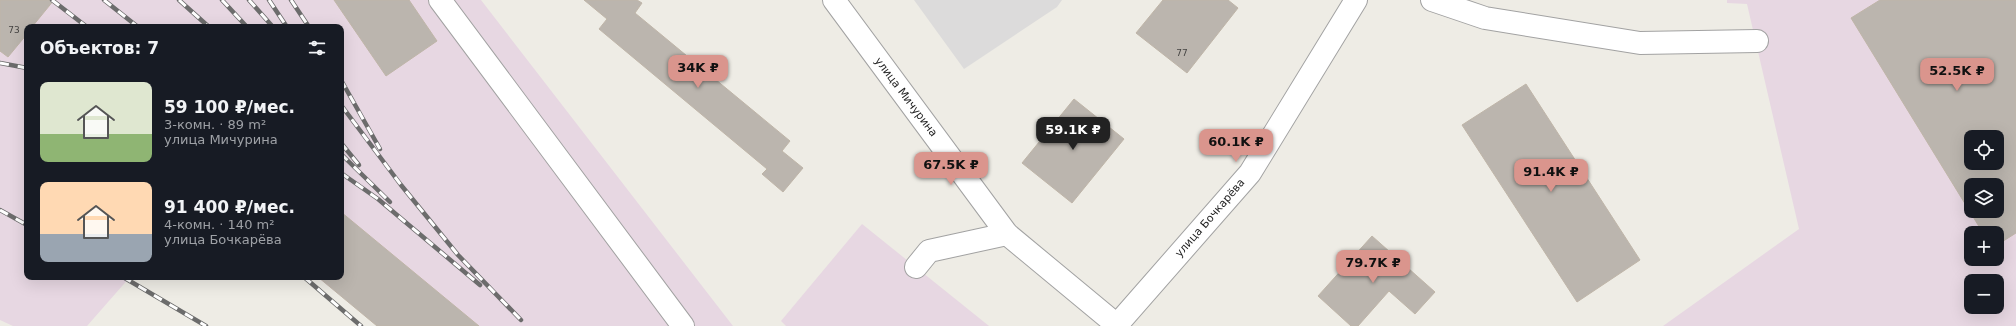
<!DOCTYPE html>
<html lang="ru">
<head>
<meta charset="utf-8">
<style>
	:root { --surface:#171b24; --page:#242831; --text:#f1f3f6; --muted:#9ea1a6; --accent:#da958d }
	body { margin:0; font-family:"DejaVu Sans",sans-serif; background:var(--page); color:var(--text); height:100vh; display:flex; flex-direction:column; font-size:15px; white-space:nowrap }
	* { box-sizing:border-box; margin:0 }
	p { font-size:13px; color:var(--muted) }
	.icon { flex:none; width:22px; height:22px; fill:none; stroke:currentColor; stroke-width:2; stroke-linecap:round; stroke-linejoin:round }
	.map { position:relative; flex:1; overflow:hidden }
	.sheet { position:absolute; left:24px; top:24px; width:320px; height:256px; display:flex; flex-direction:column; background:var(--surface); border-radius:8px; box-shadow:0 4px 16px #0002 }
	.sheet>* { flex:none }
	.buttons { position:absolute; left:1964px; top:130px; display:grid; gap:8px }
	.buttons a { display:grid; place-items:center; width:40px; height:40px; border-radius:8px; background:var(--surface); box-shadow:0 4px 16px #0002; font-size:20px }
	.price { position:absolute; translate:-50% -34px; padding:0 9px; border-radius:8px; background:var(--accent); color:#111; font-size:13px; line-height:26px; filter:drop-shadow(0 1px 2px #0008) }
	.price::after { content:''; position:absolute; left:50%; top:24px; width:12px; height:9px; margin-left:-6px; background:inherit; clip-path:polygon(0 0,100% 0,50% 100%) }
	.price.on { background:#222; color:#fff }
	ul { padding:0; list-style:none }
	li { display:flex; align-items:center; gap:12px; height:100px; padding:0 16px }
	li span { display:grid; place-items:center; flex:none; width:112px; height:80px; border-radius:8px; color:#555 }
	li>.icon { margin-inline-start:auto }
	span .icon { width:48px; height:48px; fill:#fffc; stroke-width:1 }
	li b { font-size:17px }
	h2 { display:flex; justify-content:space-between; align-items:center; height:48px; padding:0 16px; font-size:17px }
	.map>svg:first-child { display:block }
</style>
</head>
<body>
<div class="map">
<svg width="2016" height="326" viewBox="0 0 2016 326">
	<rect width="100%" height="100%" fill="#eeece5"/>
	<!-- residential -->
	<polygon fill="#dcdbdb" points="914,0 1062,0 1057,7 964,69"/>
	<!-- industrial -->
	<g fill="#e7d7e2" fill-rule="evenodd">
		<polygon points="0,0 481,0 733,326 378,326 317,277 341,277 341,27 27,27 27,277 130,277 87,326 13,326 0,320"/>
		<path d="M 1727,0 L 2016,0 L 2016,326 L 1663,326 L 1799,229 L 1747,4 L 1727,3 ZM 1971,137 L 1997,137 L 1997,163 L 1971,163 ZM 1971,185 L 1997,185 L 1997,211 L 1971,211 ZM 1971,233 L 1997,233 L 1997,259 L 1971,259 ZM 1971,281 L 1997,281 L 1997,307 L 1971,307 Z"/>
		<polygon points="862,224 989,326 786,326 781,321"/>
	</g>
	<!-- building -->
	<g fill="#bbb5ae" stroke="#bfb5a8" fill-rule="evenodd">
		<polygon points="0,0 54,0 32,27 27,27 27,34 8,57 0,51"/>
		<polygon points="334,0 409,0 437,41 386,76"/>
		<polygon points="584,0 637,0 642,3 635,13 790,141 782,151 803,168 783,192 762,174 767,169 599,29 607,19"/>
		<polygon points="1163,0 1228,0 1238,8 1187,73 1136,33"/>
		<path d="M 1880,0 L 2016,0 L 2016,233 L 1997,245 L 1997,233 L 1983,233 L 1851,18 ZM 1971,137 L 1997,137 L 1997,163 L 1971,163 ZM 1971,185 L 1997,185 L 1997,211 L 1971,211 Z"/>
		<polygon points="1526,84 1640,260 1577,302 1462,125"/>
		<polygon points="1074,99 1124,139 1072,203 1022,163"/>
		<polygon points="341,212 479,326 377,326 318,277 341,277"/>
		<polygon points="1372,236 1435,292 1415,314 1389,291 1358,326 1351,326 1318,296"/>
	</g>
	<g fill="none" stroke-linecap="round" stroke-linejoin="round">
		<!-- minor casing -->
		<g stroke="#a2a2a2" stroke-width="24">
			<g id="minor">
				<polyline points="440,0 683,326"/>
				<polyline points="834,0 1007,234 1118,326"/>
				<polyline points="1432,0 1485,18 1640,43 1757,41"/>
				<polyline points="916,267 929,251 1007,234"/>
				<polyline points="1116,326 1250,173 1356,0"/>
			</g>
		</g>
		<!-- minor -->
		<use href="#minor" stroke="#fff" stroke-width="22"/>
		<!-- rail casing -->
		<g stroke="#6c6c6c" stroke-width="4.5">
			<g id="rail">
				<polyline points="52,0 87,27"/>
				<polyline points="104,0 138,27"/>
				<polyline points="179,0 209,27"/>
				<polyline points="222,0 247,27"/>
				<polyline points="249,0 273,27"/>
				<polyline points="269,0 287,27"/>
				<polyline points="291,0 309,27"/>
				<polyline points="0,63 27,68"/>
				<polyline points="341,80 380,149"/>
				<polyline points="341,105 401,185 458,255 521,320"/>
				<polyline points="341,143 359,165"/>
				<polyline points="341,154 390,202"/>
				<polyline points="341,173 378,199 480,285"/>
				<polyline points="0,210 27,225"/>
				<polyline points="123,277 206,326"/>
				<polyline points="304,277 361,326"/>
			</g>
		</g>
		<!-- rail -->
		<use href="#rail" stroke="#fff" stroke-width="3" stroke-dasharray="9" stroke-linecap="butt"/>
	</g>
	<g text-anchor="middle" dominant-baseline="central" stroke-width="3" stroke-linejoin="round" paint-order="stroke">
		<!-- number labels -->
		<g font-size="9" fill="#454442">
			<text x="14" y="30">73</text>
			<text x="1182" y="53">77</text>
		</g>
		<!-- street labels -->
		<g font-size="11" fill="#1e1e1e" stroke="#fff">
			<text transform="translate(906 97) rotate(53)">улица Мичурина</text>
			<text transform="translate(1210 218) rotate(-49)">улица Бочкарёва</text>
		</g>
	</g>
</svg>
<div class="buttons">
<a><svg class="icon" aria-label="locate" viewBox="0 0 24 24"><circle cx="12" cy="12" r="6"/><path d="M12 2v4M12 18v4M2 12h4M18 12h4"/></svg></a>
<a><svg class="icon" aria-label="layers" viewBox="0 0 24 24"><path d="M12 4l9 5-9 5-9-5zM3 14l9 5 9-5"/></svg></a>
<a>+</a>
<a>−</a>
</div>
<b class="price" style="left:698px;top:89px">34K ₽</b>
<b class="price" style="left:1957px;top:92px">52.5K ₽</b>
<b class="price on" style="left:1073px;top:151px">59.1K ₽</b>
<b class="price" style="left:1236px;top:163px">60.1K ₽</b>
<b class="price" style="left:951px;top:186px">67.5K ₽</b>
<b class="price" style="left:1551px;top:193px">91.4K ₽</b>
<b class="price" style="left:1373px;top:284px">79.7K ₽</b>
<section class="sheet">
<h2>Объектов: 7<svg class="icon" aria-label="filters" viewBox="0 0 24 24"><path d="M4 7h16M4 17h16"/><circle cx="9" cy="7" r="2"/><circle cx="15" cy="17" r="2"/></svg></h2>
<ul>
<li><span style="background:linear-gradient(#dfe7d0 65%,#8fb573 0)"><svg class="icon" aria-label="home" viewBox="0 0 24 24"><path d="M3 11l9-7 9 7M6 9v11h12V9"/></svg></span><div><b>59 100 ₽/мес.</b><p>3-комн. · 89 m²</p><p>улица Мичурина</p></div></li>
<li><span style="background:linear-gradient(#ffd9b3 65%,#9aa5b1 0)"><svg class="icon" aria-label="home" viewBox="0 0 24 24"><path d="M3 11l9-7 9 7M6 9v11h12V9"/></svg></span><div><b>91 400 ₽/мес.</b><p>4-комн. · 140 m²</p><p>улица Бочкарёва</p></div></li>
</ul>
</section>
</div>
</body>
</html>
